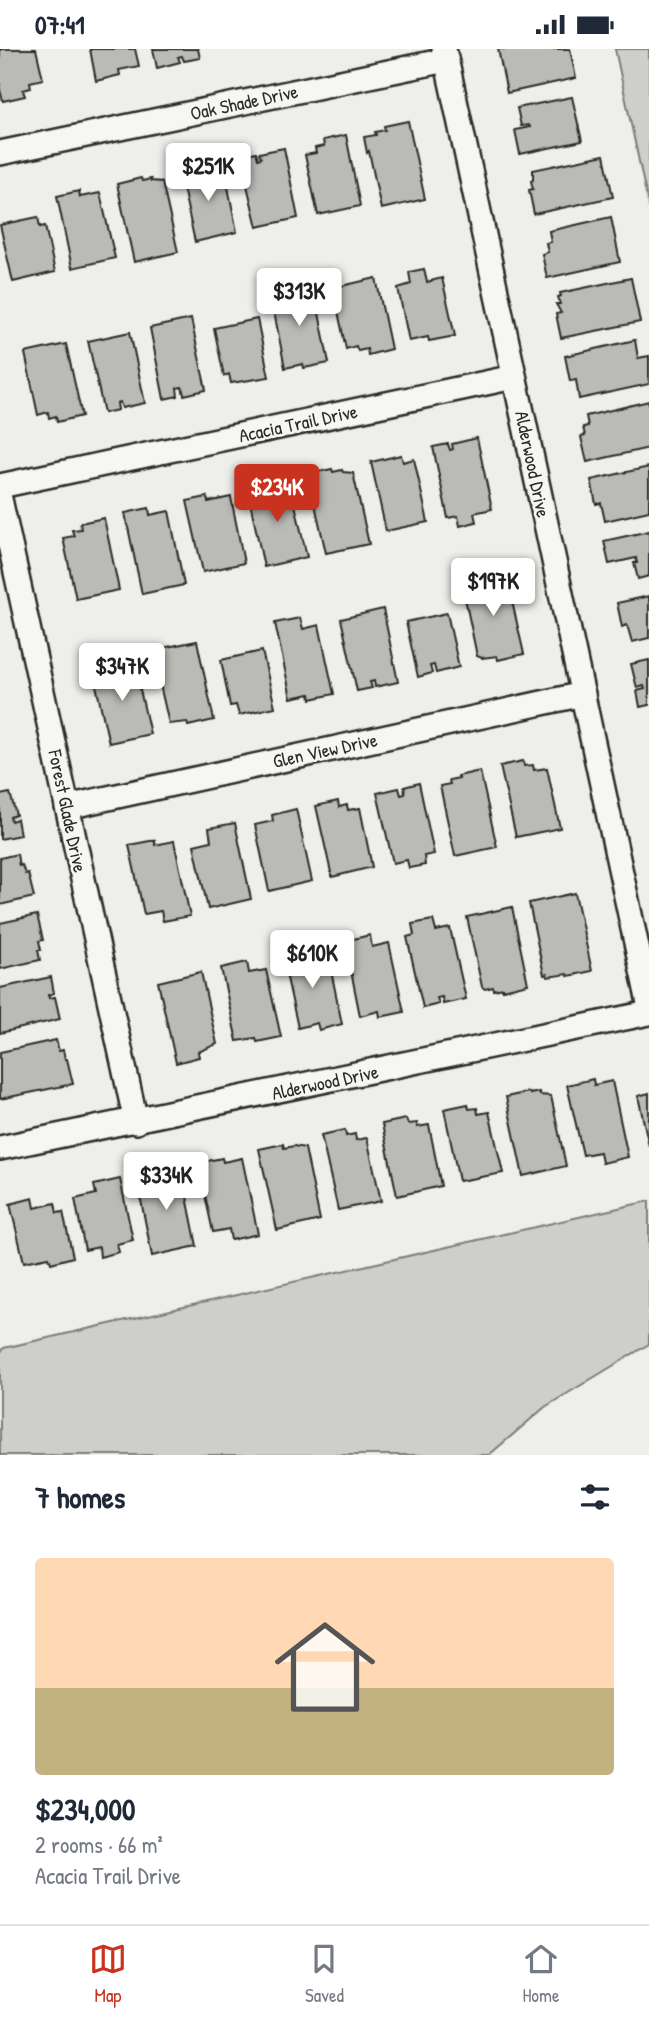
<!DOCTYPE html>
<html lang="en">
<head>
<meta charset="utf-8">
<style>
	:root { --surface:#fff; --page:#f6f6f7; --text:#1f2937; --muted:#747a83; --line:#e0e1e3; --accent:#c8321e }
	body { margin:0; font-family:"Patrick Hand",sans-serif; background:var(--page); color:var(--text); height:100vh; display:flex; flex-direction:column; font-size:26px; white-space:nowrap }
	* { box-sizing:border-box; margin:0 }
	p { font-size:23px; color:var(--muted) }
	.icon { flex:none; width:38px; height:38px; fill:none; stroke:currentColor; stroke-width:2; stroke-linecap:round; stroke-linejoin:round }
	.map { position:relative; height:1406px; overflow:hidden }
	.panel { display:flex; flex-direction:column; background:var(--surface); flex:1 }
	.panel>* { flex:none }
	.price { position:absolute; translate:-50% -60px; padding:0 16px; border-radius:7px; background:#fff; color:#222; font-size:23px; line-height:46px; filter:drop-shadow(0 2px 4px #0008) }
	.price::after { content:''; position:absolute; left:50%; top:42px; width:21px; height:16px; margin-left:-10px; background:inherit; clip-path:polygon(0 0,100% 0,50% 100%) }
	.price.current { background:var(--accent); color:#fff }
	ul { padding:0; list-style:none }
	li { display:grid; align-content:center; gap:14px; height:371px; padding:0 35px }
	li span { display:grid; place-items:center; height:217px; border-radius:7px; color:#555 }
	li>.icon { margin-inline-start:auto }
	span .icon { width:126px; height:126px; fill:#fffc; stroke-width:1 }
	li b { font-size:30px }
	h2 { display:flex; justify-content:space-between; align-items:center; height:84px; padding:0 35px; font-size:30px }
	.status { display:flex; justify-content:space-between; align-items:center; height:49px; padding:0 35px; background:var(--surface); direction:ltr }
	.status svg { height:19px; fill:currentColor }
	.tab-bar { display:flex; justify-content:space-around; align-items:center; height:98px; border-top:2px solid var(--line); background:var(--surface); font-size:19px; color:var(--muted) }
	.tab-bar a { display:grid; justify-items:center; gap:4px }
	.tab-bar .current { color:var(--accent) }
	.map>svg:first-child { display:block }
</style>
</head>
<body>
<div class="status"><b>07:41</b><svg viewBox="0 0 49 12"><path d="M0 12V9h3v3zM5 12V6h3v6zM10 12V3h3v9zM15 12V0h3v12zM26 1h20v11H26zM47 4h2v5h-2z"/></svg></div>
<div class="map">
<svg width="649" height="1406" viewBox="0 0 649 1406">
	<rect width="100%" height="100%" fill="#eeeeea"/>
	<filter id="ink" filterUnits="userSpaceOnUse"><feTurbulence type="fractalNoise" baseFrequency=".0143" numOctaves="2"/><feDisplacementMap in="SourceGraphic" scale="14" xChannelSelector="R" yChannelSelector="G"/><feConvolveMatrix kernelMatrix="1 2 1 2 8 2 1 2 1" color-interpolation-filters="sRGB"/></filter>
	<g filter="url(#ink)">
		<!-- green -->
		<g fill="#cececa" stroke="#7c7c7a" stroke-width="2">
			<polygon points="615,0 649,0 649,159"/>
			<polygon points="649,1152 649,1295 545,1358 489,1406 0,1406 0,1304 4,1299"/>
		</g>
		<!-- building -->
		<g fill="#babab7" stroke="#2b2b2b" stroke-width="2">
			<polygon points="0,0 36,0 43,30 30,33 31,39 23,41 25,47 3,52 0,41"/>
			<polygon points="90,0 135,0 139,17 119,21 120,26 96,32"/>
			<polygon points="153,0 198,0 200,9 184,12 182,7 178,8 180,13 157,19"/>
			<polygon points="498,0 570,0 576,29 507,44"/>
			<polygon points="572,48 582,92 520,105 515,81 530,78 529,76 521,77 517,59"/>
			<polygon points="408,72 425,150 381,160 369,102 367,104 364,88 376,86 375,83 385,81 384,77"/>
			<polygon points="346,86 360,157 318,166 305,106 316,104 315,99 324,97 323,91"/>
			<polygon points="284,99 298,169 257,178 240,107 256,103 258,110 261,109 259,104"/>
			<polygon points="604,106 613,148 534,165 529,141 533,140 531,132 533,131 533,121"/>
			<polygon points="203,116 204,121 212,120 213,125 225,123 237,183 195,193 179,121"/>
			<polygon points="141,129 142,132 151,130 151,132 162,133 178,203 134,213 117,135"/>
			<polygon points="79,142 80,148 100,144 115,209 72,219 57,147"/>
			<polygon points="38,168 40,178 45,177 55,223 13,233 0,176"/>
			<polygon points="611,168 620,213 547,229 542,205 548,203 546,194 551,193 549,182"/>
			<polygon points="424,220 427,233 442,229 455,287 429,292 428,288 409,292 398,239 411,235 409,223"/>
			<polygon points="376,229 391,300 368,306 367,300 358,302 356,297 346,300 333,239"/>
			<polygon points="631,229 640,273 561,289 556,265 561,264 556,255 560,255 558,248 561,247 560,244"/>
			<polygon points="295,237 298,248 315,244 329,314 304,319 303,315 285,319 270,242"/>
			<polygon points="191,270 206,341 184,346 182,338 177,339 178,347 164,350 150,279"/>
			<polygon points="257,270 269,328 231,334 229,325 224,327 214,279"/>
			<polygon points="130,283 145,354 122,359 120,353 117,354 118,361 104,364 88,292"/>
			<polygon points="635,291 638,309 649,307 649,335 579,350 576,331 570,332 565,307"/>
			<polygon points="66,295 82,367 57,373 56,367 49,369 48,363 38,366 25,304"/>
			<polygon points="649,352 649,399 587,413 581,388 585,387 583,378 588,377 586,367"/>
			<polygon points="477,389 492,460 474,464 476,473 460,477 458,467 448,469 433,398 448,395 450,401 453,400 452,395"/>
			<polygon points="401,406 403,413 414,410 428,473 386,482 371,413"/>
			<polygon points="649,418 649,462 605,472 601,454 596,455 591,431"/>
			<polygon points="332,420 333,423 342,421 343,423 353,424 369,495 326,504 308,425"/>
			<polygon points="271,434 271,436 280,434 281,437 291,438 307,508 264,518 247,439"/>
			<polygon points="207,448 208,453 231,448 244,514 203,523 187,452"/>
			<polygon points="149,459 150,466 169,462 184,536 142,545 125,464"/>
			<polygon points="104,469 119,541 76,550 63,489 74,487 72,481 81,480 80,474"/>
			<polygon points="649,482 649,527 638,530 634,514 637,514 636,509 609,515 604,492"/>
			<polygon points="506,526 524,605 498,611 497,607 482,609 477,607 462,535"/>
			<polygon points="649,547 649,589 632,593 627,576 622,578 617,554"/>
			<polygon points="383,560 398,633 375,638 374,632 370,633 372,639 357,642 341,570"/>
			<polygon points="447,564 459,618 436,624 434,616 430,617 432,624 418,628 406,573"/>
			<polygon points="300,569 303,580 319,576 334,645 311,650 310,645 291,649 275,574"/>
			<polygon points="197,592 214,671 188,677 187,673 169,675 152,601"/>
			<polygon points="262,602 275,658 239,666 236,656 230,657 221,611"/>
			<polygon points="649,611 649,656 640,658 637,642 645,640 644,637 637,639 631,615"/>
			<polygon points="134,614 150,685 109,694 93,623"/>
			<polygon points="523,712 524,717 533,716 534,721 547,719 560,779 516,788 500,717"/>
			<polygon points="480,722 497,798 455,807 440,737 450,735 449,731 459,729 458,727"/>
			<polygon points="419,734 434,805 424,807 425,816 409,819 407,811 393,814 377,744 399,739 401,746 405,745 404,738"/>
			<polygon points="10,744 16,766 10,768 11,772 17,770 20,786 0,790 0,746"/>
			<polygon points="338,752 339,758 347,756 348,761 360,759 372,818 332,828 316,757"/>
			<polygon points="296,760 312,832 269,842 255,776 273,772 272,766"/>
			<polygon points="235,774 251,850 208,860 194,796 211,792 209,779"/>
			<polygon points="155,791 155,796 174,792 190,867 163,872 161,862 144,865 129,796"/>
			<polygon points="17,805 19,817 22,816 25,825 28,824 34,848 0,856 0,809"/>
			<polygon points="575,844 592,922 568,927 567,925 548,928 547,925 544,926 529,854"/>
			<polygon points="512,858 528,935 503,941 503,939 494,941 493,938 485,940 482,938 467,868"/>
			<polygon points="37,866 43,891 39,892 41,901 38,901 40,911 0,920 0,874"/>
			<polygon points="433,871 436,882 450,879 466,950 443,955 442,948 437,949 439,955 423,959 407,888 414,886 412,875"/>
			<polygon points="370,886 372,898 389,894 404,963 380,968 379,962 360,967 345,892"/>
			<polygon points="308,899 311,911 328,907 342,975 319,981 317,974 298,979 282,906"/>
			<polygon points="247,913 249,924 266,921 281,988 257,993 256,989 237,992 221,919"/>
			<polygon points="201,923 217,995 198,1003 199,1008 176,1014 158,933"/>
			<polygon points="51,928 54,944 48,946 49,949 55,948 60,970 0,984 0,939"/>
			<polygon points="56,991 59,1002 63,1001 65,1010 67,1010 73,1035 0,1050 0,1003"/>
			<polygon points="593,1030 594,1036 612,1032 628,1108 602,1114 600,1103 583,1106 567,1036"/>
			<polygon points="529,1043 530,1045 539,1043 540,1046 551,1047 566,1117 523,1127 506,1048"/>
			<polygon points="649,1044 649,1097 638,1047"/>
			<polygon points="468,1055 469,1060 477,1059 478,1065 489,1063 503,1124 459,1132 444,1060"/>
			<polygon points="406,1070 408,1075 417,1074 417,1078 429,1076 441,1137 397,1147 382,1075"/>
			<polygon points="345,1081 346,1087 355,1085 356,1091 367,1089 381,1152 338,1161 321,1086"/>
			<polygon points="283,1095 284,1099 294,1097 305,1099 320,1171 277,1181 259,1100"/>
			<polygon points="222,1109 223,1113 242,1109 258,1185 231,1191 229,1180 213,1183 198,1114"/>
			<polygon points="161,1121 161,1124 171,1122 171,1125 182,1123 197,1197 152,1207 136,1126"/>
			<polygon points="120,1130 133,1191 117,1195 119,1203 100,1208 99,1198 85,1201 75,1150 96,1145 94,1136"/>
			<polygon points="33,1149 35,1159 55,1154 57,1164 63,1163 73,1208 51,1214 49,1208 24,1213 10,1155"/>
		</g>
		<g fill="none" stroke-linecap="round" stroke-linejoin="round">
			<!-- minor casing -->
			<g stroke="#2b2b2b" stroke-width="28">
				<g id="minor">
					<polyline points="444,0 649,954"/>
					<polyline points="0,104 446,11"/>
					<polyline points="0,437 514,328"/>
					<polyline points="0,450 136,1073"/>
					<polyline points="67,758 583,645"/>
					<polyline points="0,1099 649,964"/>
				</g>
			</g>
			<!-- minor -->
			<use href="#minor" stroke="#f6f6f2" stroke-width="23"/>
		</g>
	</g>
	<g text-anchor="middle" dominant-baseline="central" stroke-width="5" stroke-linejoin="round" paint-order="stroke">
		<!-- street labels -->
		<g font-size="19" fill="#2b2b2b" stroke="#f6f6f2">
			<text transform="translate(244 53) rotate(-12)">Oak Shade Drive</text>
			<text transform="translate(298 374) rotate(-12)">Acacia Trail Drive</text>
			<text transform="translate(533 415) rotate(78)">Alderwood Drive</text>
			<text transform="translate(325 701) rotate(-12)">Glen View Drive</text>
			<text transform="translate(68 762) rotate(78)">Forest Glade Drive</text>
			<text transform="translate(325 1033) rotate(-12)">Alderwood Drive</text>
		</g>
	</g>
</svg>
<b class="price" style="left:208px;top:154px">$251K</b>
<b class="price" style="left:299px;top:279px">$313K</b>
<b class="price current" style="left:277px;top:475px">$234K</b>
<b class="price" style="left:493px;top:569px">$197K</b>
<b class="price" style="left:122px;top:654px">$347K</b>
<b class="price" style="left:312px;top:941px">$610K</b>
<b class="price" style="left:166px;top:1163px">$334K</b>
</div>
<section class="panel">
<h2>7 homes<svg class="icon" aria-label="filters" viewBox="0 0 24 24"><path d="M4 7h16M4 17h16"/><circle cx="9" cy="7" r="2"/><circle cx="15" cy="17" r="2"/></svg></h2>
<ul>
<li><span style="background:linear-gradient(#ffd9b3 60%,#c2b280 0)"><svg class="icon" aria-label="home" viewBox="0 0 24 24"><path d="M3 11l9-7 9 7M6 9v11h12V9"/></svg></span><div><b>$234,000</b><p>2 rooms · 66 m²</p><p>Acacia Trail Drive</p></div></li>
</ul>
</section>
<nav class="tab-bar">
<a class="current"><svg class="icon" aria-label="map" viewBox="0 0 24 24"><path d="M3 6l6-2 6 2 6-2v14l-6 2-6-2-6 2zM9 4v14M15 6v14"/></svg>Map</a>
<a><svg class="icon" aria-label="saved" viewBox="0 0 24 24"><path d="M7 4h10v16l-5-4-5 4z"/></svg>Saved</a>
<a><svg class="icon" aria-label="home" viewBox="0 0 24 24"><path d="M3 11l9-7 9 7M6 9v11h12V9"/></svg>Home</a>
</nav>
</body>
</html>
